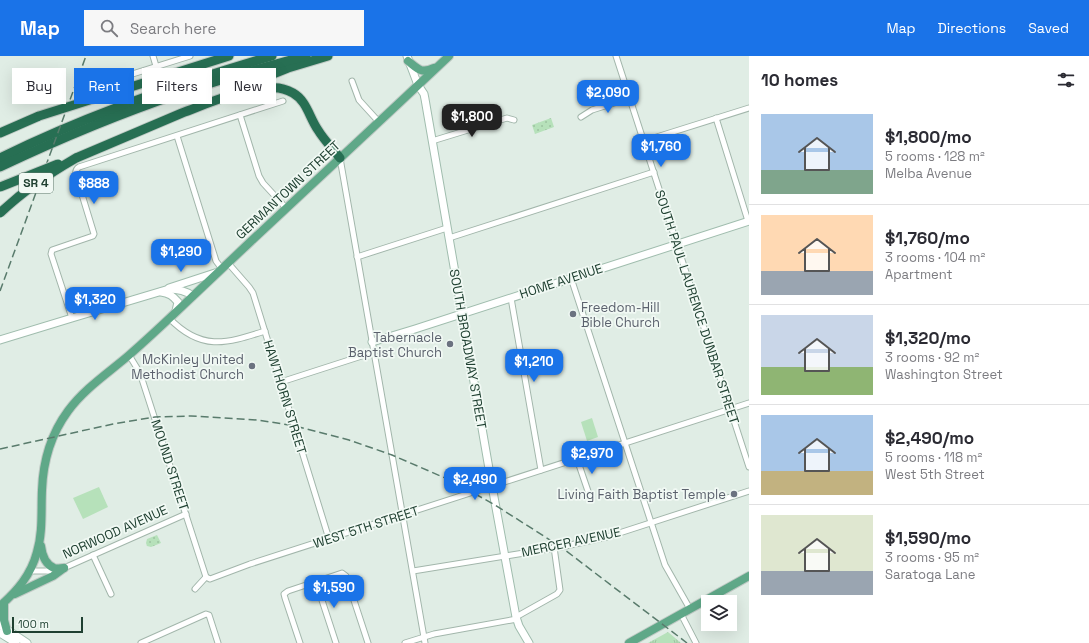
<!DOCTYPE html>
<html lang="en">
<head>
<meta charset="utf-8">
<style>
	:root { --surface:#fff; --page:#f7f7f7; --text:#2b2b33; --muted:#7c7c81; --line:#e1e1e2; --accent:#1a73e8 }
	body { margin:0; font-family:"Space Grotesk",sans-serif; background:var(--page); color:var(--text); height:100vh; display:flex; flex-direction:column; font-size:15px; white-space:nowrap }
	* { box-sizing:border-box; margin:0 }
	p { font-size:13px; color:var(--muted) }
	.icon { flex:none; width:22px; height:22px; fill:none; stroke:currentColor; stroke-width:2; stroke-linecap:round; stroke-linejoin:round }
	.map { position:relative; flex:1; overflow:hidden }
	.sheet { display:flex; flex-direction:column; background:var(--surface); width:340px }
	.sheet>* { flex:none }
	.guide { position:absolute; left:12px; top:12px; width:380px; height:36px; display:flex; gap:8px }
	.buttons { position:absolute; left:701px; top:539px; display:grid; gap:8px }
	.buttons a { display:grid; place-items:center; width:36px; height:36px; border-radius:0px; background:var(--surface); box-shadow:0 4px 16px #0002; font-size:20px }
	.scale { position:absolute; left:12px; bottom:10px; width:71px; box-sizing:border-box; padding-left:4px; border:2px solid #1f4031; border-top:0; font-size:11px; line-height:14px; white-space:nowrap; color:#1f4031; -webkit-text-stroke:3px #f1f9f4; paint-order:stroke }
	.price { position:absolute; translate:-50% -34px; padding:0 9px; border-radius:8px; background:var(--accent); color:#fff; font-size:13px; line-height:26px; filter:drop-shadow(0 1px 2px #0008) }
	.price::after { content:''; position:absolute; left:50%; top:24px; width:12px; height:9px; margin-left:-6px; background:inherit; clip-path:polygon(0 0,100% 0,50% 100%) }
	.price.selected { background:#222; color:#fff }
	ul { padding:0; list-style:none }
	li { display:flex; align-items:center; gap:12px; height:100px; padding:0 12px }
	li+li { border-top:1px solid var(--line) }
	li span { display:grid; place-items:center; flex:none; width:112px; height:80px; border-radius:0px; color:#555 }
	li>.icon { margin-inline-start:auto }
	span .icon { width:48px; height:48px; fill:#fffc; stroke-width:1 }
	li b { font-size:17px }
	h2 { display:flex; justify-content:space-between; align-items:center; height:48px; padding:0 12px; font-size:17px }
	.tag { padding:0 14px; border-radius:0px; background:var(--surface); box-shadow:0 4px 16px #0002; font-size:14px; line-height:36px }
	.tag.selected { background:var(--accent); color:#fff }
	header { display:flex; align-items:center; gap:24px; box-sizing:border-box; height:56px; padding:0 20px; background:var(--accent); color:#fff }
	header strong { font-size:19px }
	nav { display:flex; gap:22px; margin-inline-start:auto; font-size:14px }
	.search { width:280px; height:36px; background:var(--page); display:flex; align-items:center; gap:10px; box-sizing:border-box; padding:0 14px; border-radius:0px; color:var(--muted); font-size:15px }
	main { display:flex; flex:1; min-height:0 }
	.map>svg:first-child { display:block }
</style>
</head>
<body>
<header>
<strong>Map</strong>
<div class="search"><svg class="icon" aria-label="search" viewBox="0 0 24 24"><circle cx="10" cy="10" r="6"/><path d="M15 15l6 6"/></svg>Search here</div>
<nav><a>Map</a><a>Directions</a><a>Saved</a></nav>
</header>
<main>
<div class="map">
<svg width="749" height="587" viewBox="0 0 749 587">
	<defs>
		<pattern id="grass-tufts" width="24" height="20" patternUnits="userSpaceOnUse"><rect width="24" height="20" fill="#b6e1ba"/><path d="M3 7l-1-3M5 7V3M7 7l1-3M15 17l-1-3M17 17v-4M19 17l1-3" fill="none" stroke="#9cc2a0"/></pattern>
		<pattern id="park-dots" width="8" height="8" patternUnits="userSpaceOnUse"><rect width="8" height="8" fill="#b6e1ba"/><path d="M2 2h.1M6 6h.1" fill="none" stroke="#9cc2a0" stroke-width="1.8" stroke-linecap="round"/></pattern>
	</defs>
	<rect width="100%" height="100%" fill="#e0ede5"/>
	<!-- grass -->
	<polygon fill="url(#grass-tufts)" points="668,576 681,587 648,587"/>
	<!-- park -->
	<g fill="url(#park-dots)">
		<polygon points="551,62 554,71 535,78 532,69"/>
		<polygon points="157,479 161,487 151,491 147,490 146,487 147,483"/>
	</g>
	<!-- pitch -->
	<g fill="#b6e1ba">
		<polygon points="592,362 598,381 587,385 581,366"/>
		<polygon points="99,431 108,451 83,463 73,442"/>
	</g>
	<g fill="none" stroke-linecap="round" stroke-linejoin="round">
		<!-- street casing -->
		<g stroke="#a2b6ab" stroke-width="7">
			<g id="street">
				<polyline points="153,0 156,10"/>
				<polyline points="616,0 749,411"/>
				<polyline points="352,25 359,44 379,66"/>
				<polyline points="94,30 190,0"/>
				<polyline points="240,59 259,120 263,127 286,152"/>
				<polyline points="581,61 592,54 630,42"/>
				<polyline points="716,62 748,165"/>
				<polyline points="177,80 216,205 222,213"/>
				<polyline points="432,85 507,62 514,64"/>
				<polyline points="644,85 749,52"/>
				<polyline points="340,102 425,587"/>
				<polyline points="449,182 654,116"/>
				<polyline points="357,201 447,172"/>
				<polyline points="228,207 249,231 253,237 329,483"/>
				<polyline points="571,222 665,509 690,553"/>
				<polyline points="511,242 541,414"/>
				<path d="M 72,262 L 51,198 L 52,194 L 93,180 L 94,178 L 76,119 C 75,115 76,113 79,111 L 283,45"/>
				<path d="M 169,262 C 201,295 225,288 265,275"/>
				<polyline points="129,299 140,317 206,521"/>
				<polyline points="281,326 374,296"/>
				<polyline points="577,403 590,441"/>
				<polyline points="93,499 111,538"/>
				<polyline points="30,515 49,515 64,512 186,458"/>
				<polyline points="413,515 561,491 607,481 749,435"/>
				<polyline points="206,521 210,523 250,508 749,347"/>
				<polyline points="316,526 336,587"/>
				<polyline points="195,533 206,521"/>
				<polyline points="681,558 696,587"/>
				<polyline points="516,561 557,538 560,534 554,491"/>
				<polyline points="141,587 206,558 209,559 218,587"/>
				<polyline points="300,587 285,542 284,538 288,535 342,517 346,520 368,587"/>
				<polyline points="405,587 434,578 517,563"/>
			</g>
		</g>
		<!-- secondary casing -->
		<g stroke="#a0bdae" stroke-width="9">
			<g id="secondary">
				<polyline points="407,0 418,29 424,38 425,43 492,430 516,561 519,570 529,587"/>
				<polyline points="169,232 218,216"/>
				<path d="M 161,236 C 169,237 173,240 178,246 L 176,255"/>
				<path d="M 0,284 L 72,262 L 169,233 C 178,233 186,235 193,240"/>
				<polyline points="372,286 415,273 749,165"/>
				<polyline points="0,569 27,587"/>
				<polyline points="0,577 16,587"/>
			</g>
		</g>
		<!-- primary casing -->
		<g stroke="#c0cac5" stroke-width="10">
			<g id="primary">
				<path d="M 408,5 C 418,13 421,18 434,12"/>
				<path d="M 41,490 C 42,499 45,508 54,512 C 57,513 61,512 64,512"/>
				<polyline points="15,538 53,520 64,512"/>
				<polyline points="4,547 4,564 7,575"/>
				<path d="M 0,550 C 17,535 31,519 37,496 C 43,476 41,455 42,434 C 43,406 51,378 68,355 C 84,333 108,317 128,300 C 150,281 172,260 193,240 C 211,223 229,206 247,189 C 297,142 348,95 398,48 C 415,32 432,16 449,0"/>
				<polyline points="629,587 749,520"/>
			</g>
		</g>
		<!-- highway casing -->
		<g stroke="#c0cac5" stroke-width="11">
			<g id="highway">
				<polyline points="156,23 229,0"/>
				<polyline points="236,33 288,12 328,0"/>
				<polyline points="0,77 39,60"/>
				<path d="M 0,102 C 87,59 179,27 272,0"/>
				<path d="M 76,102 C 111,87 146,72 182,57 C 209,47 240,33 269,32 C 277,31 286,33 293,37 C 307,45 309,61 318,74 C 324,84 333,93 340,102"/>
				<path d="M 0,111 C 59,83 119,58 181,37 C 222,23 264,11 306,0"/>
			</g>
		</g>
		<!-- street -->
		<use href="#street" stroke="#fff" stroke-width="5"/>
		<!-- secondary -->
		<use href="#secondary" stroke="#fff" stroke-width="7"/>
		<!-- primary -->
		<use href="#primary" stroke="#5fa888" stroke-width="8"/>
		<!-- highway -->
		<use href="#highway" stroke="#276f53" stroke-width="9"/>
		<!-- rail -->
		<g stroke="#597b6c" stroke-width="1.5" stroke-dasharray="8 4" stroke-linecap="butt">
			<polyline points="0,235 86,0"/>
			<polyline points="0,393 113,368 155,361 191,360 258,364 295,370 349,384 392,399 452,425 495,449 561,491 687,587"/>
		</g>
		<!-- highway-bridge casing -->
		<g stroke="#c0cac5" stroke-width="11" stroke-linecap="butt">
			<g id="highway-bridge">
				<polyline points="39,60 156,23"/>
				<polyline points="0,131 58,108"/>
				<path d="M 0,157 C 23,135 48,118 76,102"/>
			</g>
		</g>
		<!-- highway-bridge -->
		<use href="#highway-bridge" stroke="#276f53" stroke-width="9"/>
	</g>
	<!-- markers -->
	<g fill="#6b7280" stroke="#f1f9f4" stroke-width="1.5">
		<circle cx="573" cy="258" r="4"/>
		<circle cx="450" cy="288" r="4"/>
		<circle cx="252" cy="310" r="4"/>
		<circle cx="734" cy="438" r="4"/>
	</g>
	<g text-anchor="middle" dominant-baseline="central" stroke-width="3.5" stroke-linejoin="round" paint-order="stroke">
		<!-- shield labels -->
		<rect fill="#f1f9f4" stroke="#5e786c" stroke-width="1" x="19" y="117" width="34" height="20" rx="3"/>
		<g font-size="12" font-weight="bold" fill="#1f4031">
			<text x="36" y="127">SR 4</text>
		</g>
		<!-- street labels -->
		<g font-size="13" fill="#1f4031" stroke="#f1f9f4">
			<text transform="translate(288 134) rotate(-43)">GERMANTOWN STREET</text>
			<text transform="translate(561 225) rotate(-18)">HOME AVENUE</text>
			<text transform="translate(697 251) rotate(72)">SOUTH PAUL LAURENCE DUNBAR STREET</text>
			<text transform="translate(468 293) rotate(80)">SOUTH BROADWAY STREET</text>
			<text transform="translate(285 341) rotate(73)">HAWTHORN STREET</text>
			<text transform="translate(170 409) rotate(72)">MOUND STREET</text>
			<text transform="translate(366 471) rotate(-18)">WEST 5TH STREET</text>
			<text transform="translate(115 476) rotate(-24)">NORWOOD AVENUE</text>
			<text transform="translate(571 486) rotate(-12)">MERCER AVENUE</text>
		</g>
		<!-- worship labels -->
		<g font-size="13" fill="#5b616d" stroke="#f1f9f4" text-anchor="end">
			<text x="581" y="251" text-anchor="start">Freedom-Hill<tspan x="581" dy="15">Bible Church</tspan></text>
			<text x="442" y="281">Tabernacle<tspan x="442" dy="15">Baptist Church</tspan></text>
			<text x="244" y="303">McKinley United<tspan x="244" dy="15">Methodist Church</tspan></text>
			<text x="726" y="438">Living Faith Baptist Temple</text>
		</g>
	</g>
</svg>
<div class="buttons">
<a><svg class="icon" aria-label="layers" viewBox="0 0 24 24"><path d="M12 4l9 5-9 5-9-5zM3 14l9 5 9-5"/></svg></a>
</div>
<div class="scale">100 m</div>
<b class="price" style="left:608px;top:58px">$2,090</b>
<b class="price selected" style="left:472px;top:82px">$1,800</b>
<b class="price" style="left:661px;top:112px">$1,760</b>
<b class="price" style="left:94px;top:149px">$888</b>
<b class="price" style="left:181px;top:217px">$1,290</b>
<b class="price" style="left:95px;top:265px">$1,320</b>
<b class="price" style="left:534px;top:327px">$1,210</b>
<b class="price" style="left:592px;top:419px">$2,970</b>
<b class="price" style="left:475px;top:445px">$2,490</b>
<b class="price" style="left:334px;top:553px">$1,590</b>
<div class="guide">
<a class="tag">Buy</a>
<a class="tag selected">Rent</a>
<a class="tag">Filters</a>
<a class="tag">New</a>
</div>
</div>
<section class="sheet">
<h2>10 homes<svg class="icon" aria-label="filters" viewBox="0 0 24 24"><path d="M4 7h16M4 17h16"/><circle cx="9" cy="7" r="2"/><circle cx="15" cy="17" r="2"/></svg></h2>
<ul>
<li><span style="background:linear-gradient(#a9c7e8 70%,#7fa58c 0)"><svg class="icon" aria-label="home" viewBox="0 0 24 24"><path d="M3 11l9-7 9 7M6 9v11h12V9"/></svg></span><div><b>$1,800/mo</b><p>5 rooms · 128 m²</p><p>Melba Avenue</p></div></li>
<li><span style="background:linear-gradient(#ffd9b3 70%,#9aa5b1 0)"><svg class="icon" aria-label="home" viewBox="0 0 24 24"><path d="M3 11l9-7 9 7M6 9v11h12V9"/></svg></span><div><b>$1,760/mo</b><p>3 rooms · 104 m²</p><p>Apartment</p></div></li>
<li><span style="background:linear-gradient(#c9d6e8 65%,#8fb573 0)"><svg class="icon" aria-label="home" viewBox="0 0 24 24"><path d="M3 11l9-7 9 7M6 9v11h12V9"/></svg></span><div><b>$1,320/mo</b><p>3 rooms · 92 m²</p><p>Washington Street</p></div></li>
<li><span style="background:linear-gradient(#a9c7e8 70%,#c2b280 0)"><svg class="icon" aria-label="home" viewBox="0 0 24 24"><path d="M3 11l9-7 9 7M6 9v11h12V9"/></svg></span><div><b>$2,490/mo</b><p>5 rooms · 118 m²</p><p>West 5th Street</p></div></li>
<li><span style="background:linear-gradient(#dfe7d0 70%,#9aa5b1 0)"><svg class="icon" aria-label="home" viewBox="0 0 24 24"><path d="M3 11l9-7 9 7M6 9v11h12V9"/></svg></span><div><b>$1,590/mo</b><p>3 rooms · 95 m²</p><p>Saratoga Lane</p></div></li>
</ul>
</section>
</main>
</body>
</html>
